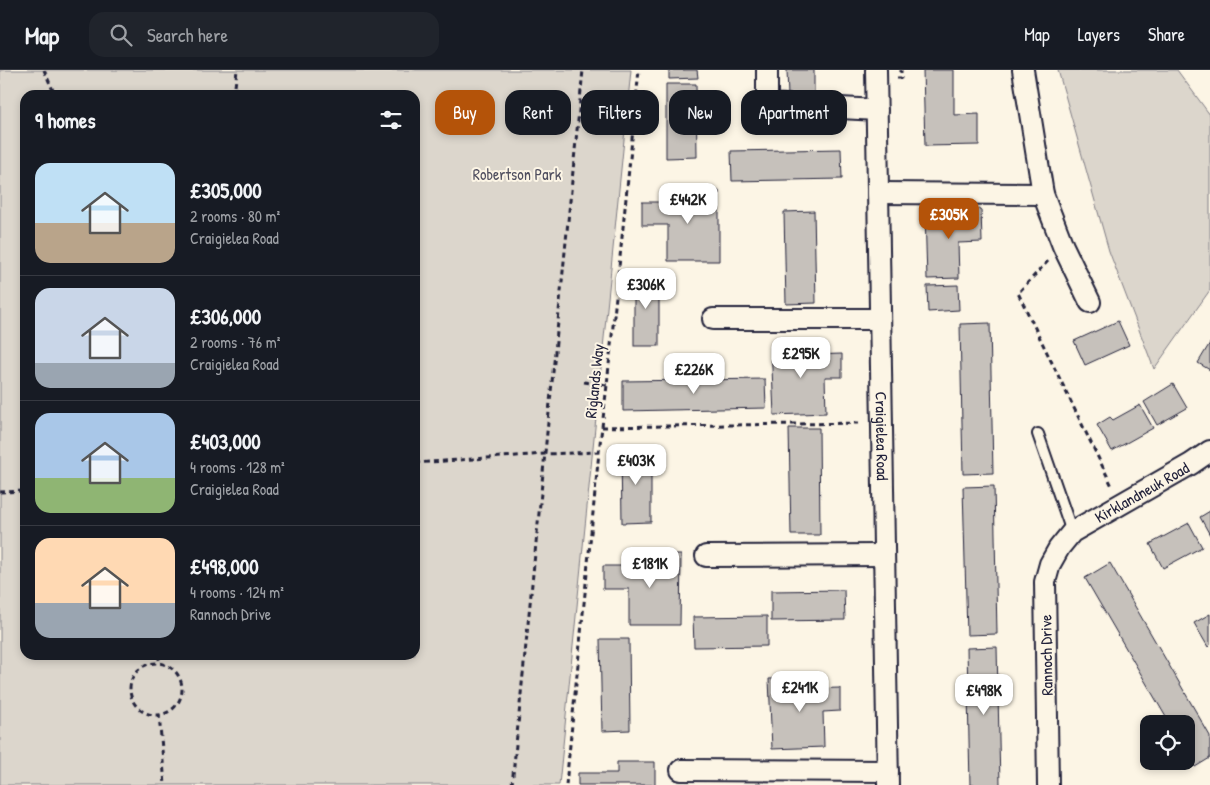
<!DOCTYPE html>
<html lang="en">
<head>
<meta charset="utf-8">
<style>
	:root { --surface:#171b24; --page:#20242c; --text:#f1f3f6; --muted:#9ea1a6; --line:#363941; --accent:#b45309 }
	body { margin:0; font-family:"Patrick Hand",sans-serif; background:var(--page); color:var(--text); height:100vh; display:flex; flex-direction:column; font-size:19px; white-space:nowrap }
	* { box-sizing:border-box; margin:0 }
	p { font-size:16px; color:var(--muted) }
	.icon { flex:none; width:28px; height:28px; fill:none; stroke:currentColor; stroke-width:2; stroke-linecap:round; stroke-linejoin:round }
	.map { position:relative; flex:1; overflow:hidden }
	.drawer { position:absolute; left:20px; top:20px; width:400px; height:570px; display:flex; flex-direction:column; background:var(--surface); border-radius:15px; box-shadow:0 2px 8px #0003 }
	.drawer>* { flex:none }
	.guide { position:absolute; left:435px; top:20px; width:475px; height:45px; display:flex; gap:10px }
	.buttons { position:absolute; left:1140px; top:645px; display:grid; gap:10px }
	.buttons a { display:grid; place-items:center; width:55px; height:55px; border-radius:10px; background:var(--surface); box-shadow:0 2px 8px #0003; font-size:25px }
	.price { position:absolute; translate:-50% -42px; padding:0 11px; border-radius:10px; background:#fff; color:#222; font-size:16px; line-height:32px; filter:drop-shadow(0 1px 2px #0008) }
	.price::after { content:''; position:absolute; left:50%; top:30px; width:15px; height:11px; margin-left:-8px; background:inherit; clip-path:polygon(0 0,100% 0,50% 100%) }
	.price.selected { background:var(--accent); color:#fff }
	ul { padding:0; list-style:none }
	li { display:flex; align-items:center; gap:15px; height:125px; padding:0 15px }
	li+li { border-top:1px solid var(--line) }
	li span { display:grid; place-items:center; flex:none; width:140px; height:100px; border-radius:15px; color:#555 }
	li>.icon { margin-inline-start:auto }
	span .icon { width:60px; height:60px; fill:#fffc; stroke-width:1 }
	li b { font-size:21px }
	h2 { display:flex; justify-content:space-between; align-items:center; height:60px; padding:0 15px; font-size:21px }
	.pill { padding:0 18px; border-radius:15px; background:var(--surface); box-shadow:0 2px 8px #0003; font-size:18px; line-height:45px }
	.pill.selected { background:var(--accent); color:#fff }
	header { display:flex; align-items:center; gap:30px; box-sizing:border-box; height:70px; padding:0 25px; background:var(--surface); border-bottom:1px solid var(--line) }
	header strong { font-size:24px }
	nav { display:flex; gap:28px; margin-inline-start:auto; font-size:18px }
	.search { width:350px; height:45px; background:var(--page); display:flex; align-items:center; gap:12px; box-sizing:border-box; padding:0 18px; border-radius:15px; color:var(--muted); font-size:19px }
	.map>svg:first-child { display:block }
</style>
</head>
<body>
<header>
<strong>Map</strong>
<div class="search"><svg class="icon" aria-label="search" viewBox="0 0 24 24"><circle cx="10" cy="10" r="6"/><path d="M15 15l6 6"/></svg>Search here</div>
<nav><a>Map</a><a>Layers</a><a>Share</a></nav>
</header>
<div class="map">
<svg width="1210" height="715" viewBox="0 0 1210 715">
	<rect width="100%" height="100%" fill="#fcf5e5"/>
	<filter id="ink" filterUnits="userSpaceOnUse"><feTurbulence type="fractalNoise" baseFrequency=".02" numOctaves="2"/><feDisplacementMap in="SourceGraphic" scale="10" xChannelSelector="R" yChannelSelector="G"/><feConvolveMatrix kernelMatrix="1 2 1 2 8 2 1 2 1" color-interpolation-filters="sRGB"/></filter>
	<g filter="url(#ink)">
		<!-- green -->
		<g fill="#dcd6cc" stroke="#7f7c84" fill-rule="evenodd">
			<path d="M 0,0 L 631,0 L 559,715 L 0,715 ZM 25,25 L 415,25 L 415,585 L 25,585 Z"/>
			<polygon points="1058,0 1177,0 1210,45 1210,220 1154,299 1109,181"/>
		</g>
		<!-- building -->
		<g fill="#c6c1bb" stroke="#22223b">
			<polygon points="669,0 697,0 698,8 669,9"/>
			<polygon points="787,0 814,0 814,25 788,26"/>
			<polygon points="923,0 954,0 954,45 979,44 979,75 925,76"/>
			<polygon points="666,14 696,14 697,87 666,88"/>
			<polygon points="841,79 842,109 732,111 731,81"/>
			<polygon points="681,121 719,121 719,191 668,191 668,155 642,155 642,132 681,132"/>
			<polygon points="981,139 982,172 958,173 959,208 927,209 925,141"/>
			<polygon points="814,141 816,233 786,234 784,142"/>
			<rect x="634" y="203" width="25" height="73"/>
			<polygon points="958,215 959,240 928,242 927,216"/>
			<polygon points="1118,251 1129,275 1085,295 1074,271"/>
			<polygon points="990,253 993,403 963,404 960,254"/>
			<polygon points="1210,273 1210,300 1198,293"/>
			<polygon points="808,274 809,285 842,284 842,307 825,307 826,343 774,345 771,275"/>
			<polygon points="765,309 766,338 623,341 623,311"/>
			<polygon points="1173,314 1187,338 1157,355 1144,332"/>
			<polygon points="1140,335 1153,358 1112,381 1097,355 1110,347 1113,350"/>
			<polygon points="789,358 819,358 820,465 791,465"/>
			<polygon points="621,379 651,379 651,452 622,453"/>
			<polygon points="994,416 997,564 967,565 963,417"/>
			<polygon points="1210,441 1210,465 1200,447"/>
			<polygon points="1189,453 1202,477 1163,498 1150,474"/>
			<polygon points="642,485 681,485 680,555 629,555 629,519 603,519 603,496 642,496"/>
			<polygon points="1110,493 1210,666 1210,688 1195,697 1186,682 1186,654 1170,654 1085,508"/>
			<polygon points="844,520 845,550 771,551 771,521"/>
			<polygon points="1210,544 1210,575 1208,577 1194,553"/>
			<polygon points="767,546 767,576 694,577 693,547"/>
			<polygon points="600,569 629,569 630,660 602,661"/>
			<polygon points="997,577 1000,715 970,715 967,578"/>
			<polygon points="806,608 807,619 840,618 840,641 823,642 824,677 772,679 769,609"/>
			<polygon points="617,692 655,692 655,715 578,715 578,703 617,703"/>
		</g>
		<g fill="none" stroke-linecap="round" stroke-linejoin="round">
			<!-- lane casing -->
			<g stroke="#22223b" stroke-width="14">
				<polyline id="lane" points="1038,364 1072,462"/>
			</g>
			<!-- street casing -->
			<g stroke="#22223b" stroke-width="24">
				<g id="street">
					<polyline points="767,0 767,34 877,40"/>
					<path id="s1" d="M 876,0 L 888,715"/>
					<polyline points="1023,0 1043,124 1063,176 1090,232"/>
					<polyline points="878,123 1043,124"/>
					<polyline points="713,249 880,249"/>
					<polyline points="706,486 884,485"/>
					<polyline points="681,700 888,701"/>
					<path id="s2" d="M 1048,715 L 1045,512 L 1050,494 L 1059,478 L 1072,462 L 1191,394 L 1210,381"/>
				</g>
			</g>
			<!-- path -->
			<g stroke="#22223b" stroke-width="3" stroke-dasharray="5 4" stroke-linecap="butt">
				<polyline points="44,0 55,25"/>
				<polyline points="897,8 901,8 901,0"/>
				<polyline points="234,25 237,0"/>
				<polyline points="1048,191 1018,223 1112,416"/>
				<polyline points="584,312 607,315"/>
				<polyline points="602,357 861,353"/>
				<polyline points="415,393 545,384 599,382"/>
				<polyline points="0,422 25,421"/>
				<polyline points="158,585 160,593"/>
				<circle cx="156" cy="619" r="26"/>
				<polyline points="159,644 165,715"/>
				<polyline points="512,715 583,0"/>
				<polyline points="566,715 599,382 607,315 639,0"/>
			</g>
			<!-- lane -->
			<use href="#lane" stroke="#fcf5e5" stroke-width="10"/>
			<!-- street -->
			<use href="#street" stroke="#fcf5e5" stroke-width="20"/>
		</g>
	</g>
	<g text-anchor="middle" dominant-baseline="central" stroke-width="4" stroke-linejoin="round" paint-order="stroke">
		<!-- park labels -->
		<g font-size="16" fill="#504f5f" stroke="#fcf5e5">
			<text x="517" y="104">Robertson Park</text>
		</g>
		<!-- street labels -->
		<g font-size="16" fill="#22223b" stroke="#fcf5e5">
			<text transform="translate(594 311) rotate(-84)">Riglands Way</text>
			<text stroke="none"><textPath href="#s1" startOffset="366">Craigielea Road</textPath></text>
			<text stroke="none"><textPath href="#s2" startOffset="341">Kirklandneuk Road</textPath></text>
			<text transform="translate(1046 585) rotate(-91)">Rannoch Drive</text>
		</g>
	</g>
</svg>
<div class="buttons">
<a><svg class="icon" aria-label="locate" viewBox="0 0 24 24"><circle cx="12" cy="12" r="6"/><path d="M12 2v4M12 18v4M2 12h4M18 12h4"/></svg></a>
</div>
<b class="price" style="left:688px;top:155px">£442K</b>
<b class="price selected" style="left:949px;top:170px">£305K</b>
<b class="price" style="left:646px;top:240px">£306K</b>
<b class="price" style="left:801px;top:309px">£295K</b>
<b class="price" style="left:694px;top:325px">£226K</b>
<b class="price" style="left:636px;top:416px">£403K</b>
<b class="price" style="left:650px;top:519px">£181K</b>
<b class="price" style="left:800px;top:643px">£241K</b>
<b class="price" style="left:984px;top:646px">£498K</b>
<div class="guide">
<a class="pill selected">Buy</a>
<a class="pill">Rent</a>
<a class="pill">Filters</a>
<a class="pill">New</a>
<a class="pill">Apartment</a>
</div>
<section class="drawer">
<h2>9 homes<svg class="icon" aria-label="filters" viewBox="0 0 24 24"><path d="M4 7h16M4 17h16"/><circle cx="9" cy="7" r="2"/><circle cx="15" cy="17" r="2"/></svg></h2>
<ul>
<li><span style="background:linear-gradient(#bfe0f5 60%,#b9a48a 0)"><svg class="icon" aria-label="home" viewBox="0 0 24 24"><path d="M3 11l9-7 9 7M6 9v11h12V9"/></svg></span><div><b>£305,000</b><p>2 rooms · 80 m²</p><p>Craigielea Road</p></div></li>
<li><span style="background:linear-gradient(#c9d6e8 75%,#9aa5b1 0)"><svg class="icon" aria-label="home" viewBox="0 0 24 24"><path d="M3 11l9-7 9 7M6 9v11h12V9"/></svg></span><div><b>£306,000</b><p>2 rooms · 76 m²</p><p>Craigielea Road</p></div></li>
<li><span style="background:linear-gradient(#a9c7e8 65%,#8fb573 0)"><svg class="icon" aria-label="home" viewBox="0 0 24 24"><path d="M3 11l9-7 9 7M6 9v11h12V9"/></svg></span><div><b>£403,000</b><p>4 rooms · 128 m²</p><p>Craigielea Road</p></div></li>
<li><span style="background:linear-gradient(#ffd9b3 65%,#9aa5b1 0)"><svg class="icon" aria-label="home" viewBox="0 0 24 24"><path d="M3 11l9-7 9 7M6 9v11h12V9"/></svg></span><div><b>£498,000</b><p>4 rooms · 124 m²</p><p>Rannoch Drive</p></div></li>
</ul>
</section>
</div>
</body>
</html>
